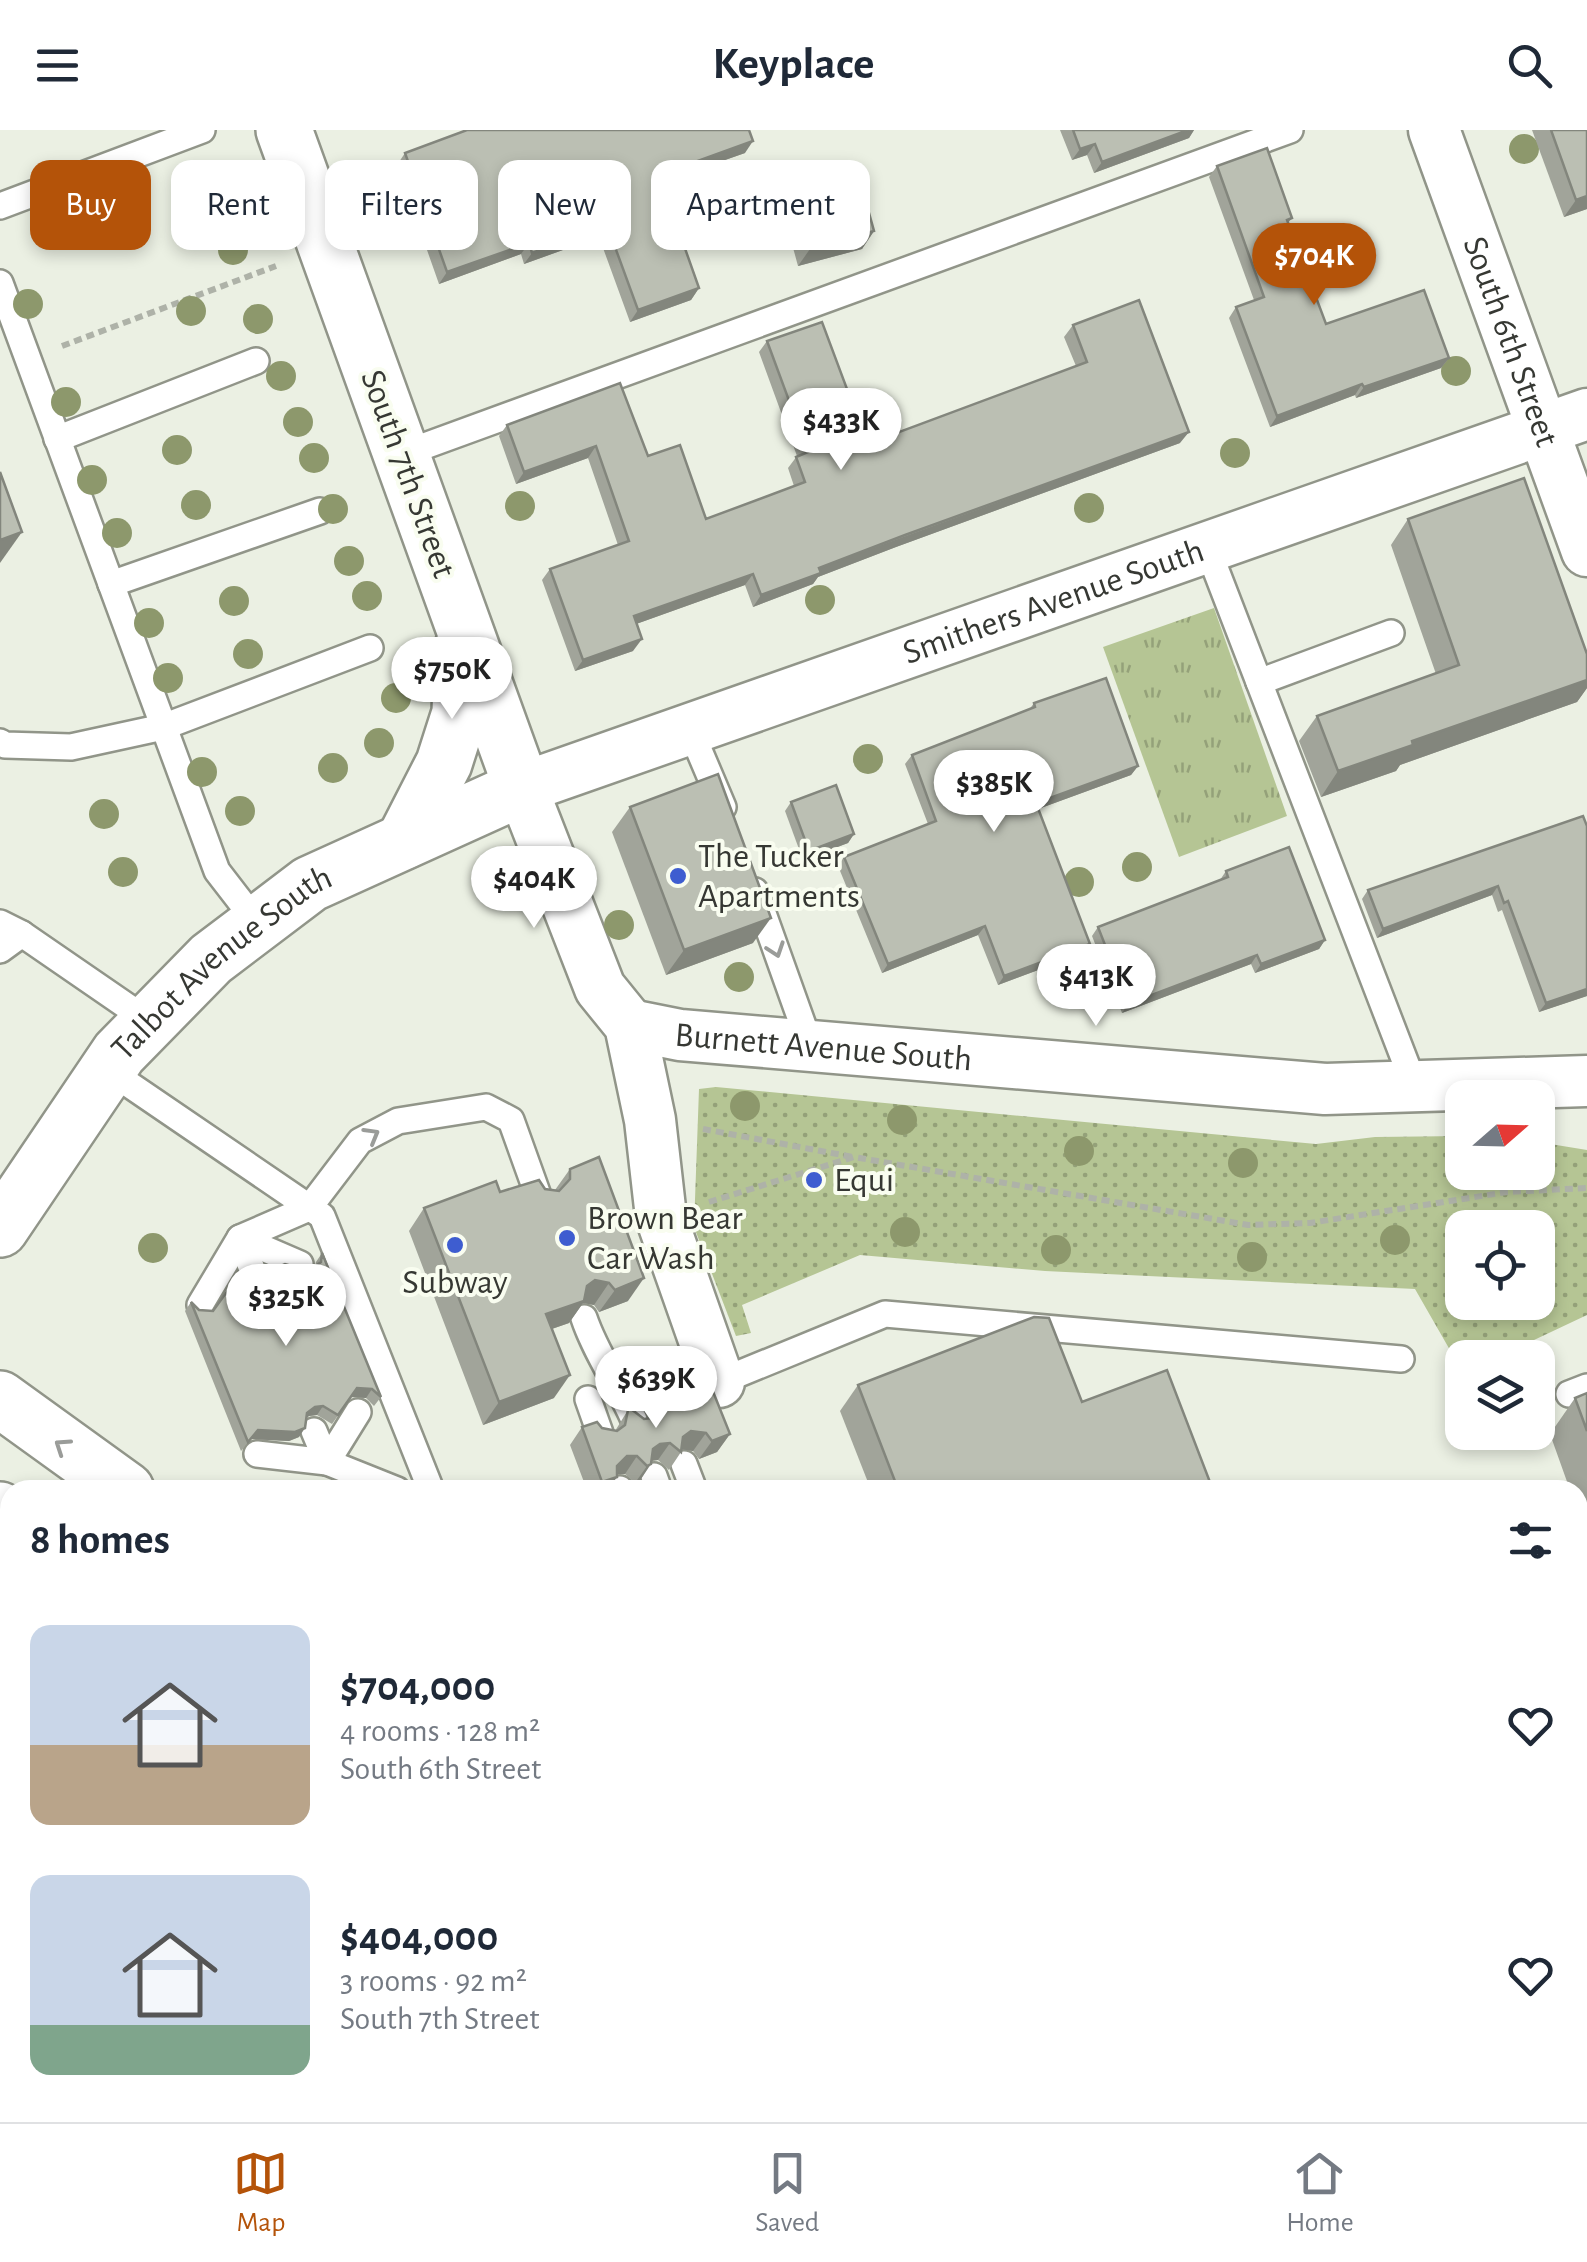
<!DOCTYPE html>
<html lang="en">
<head>
<meta charset="utf-8">
<style>
	:root { --surface:#fff; --page:#f2f2f3; --text:#1f2937; --muted:#747a83; --line:#e0e1e3; --accent:#b45309 }
	body { margin:0; font-family:"Alegreya Sans",sans-serif; background:var(--page); color:var(--text); height:100vh; display:flex; flex-direction:column; font-size:38px; white-space:nowrap }
	* { box-sizing:border-box; margin:0 }
	p { font-size:32px; color:var(--muted) }
	.icon { flex:none; width:55px; height:55px; fill:none; stroke:currentColor; stroke-width:2; stroke-linecap:round; stroke-linejoin:round }
	.map { position:relative; flex:1; overflow:hidden }
	.drawer { position:absolute; left:0px; top:1350px; width:1588px; height:642px; display:flex; flex-direction:column; background:var(--surface); border-radius:30px 30px 0 0; box-shadow:0 5px 15px #0003 }
	.drawer>* { flex:none }
	.hud { position:absolute; left:30px; top:30px; width:1000px; height:90px; display:flex; gap:20px }
	.needle { width:65px; rotate:70deg }
	.tools { position:absolute; left:1445px; top:950px; display:grid; gap:20px }
	.tools a { display:grid; place-items:center; width:110px; height:110px; border-radius:20px; background:var(--surface); box-shadow:0 5px 15px #0003; font-size:50px }
	.price { position:absolute; translate:-50% -85px; padding:0 22px; border-radius:35px; background:#fff; color:#222; font-size:32px; line-height:65px; filter:drop-shadow(0 2px 5px #0008) }
	.price::after { content:''; position:absolute; left:50%; top:60px; width:30px; height:22px; margin-left:-15px; background:inherit; clip-path:polygon(0 0,100% 0,50% 100%) }
	.price.current { background:var(--accent); color:#fff }
	ul { padding:0; list-style:none }
	li { display:flex; align-items:center; gap:30px; height:250px; padding:0 30px }
	li span { display:grid; place-items:center; flex:none; width:280px; height:200px; border-radius:20px; color:#555 }
	li>.icon { margin-inline-start:auto }
	span .icon { width:120px; height:120px; fill:#fffc; stroke-width:1 }
	li b { font-size:42px }
	h2 { display:flex; justify-content:space-between; align-items:center; height:120px; padding:0 30px; font-size:42px }
	.tag { padding:0 35px; border-radius:20px; background:var(--surface); box-shadow:0 5px 15px #0003; font-size:35px; line-height:90px }
	.tag.current { background:var(--accent); color:#fff }
	header { display:flex; justify-content:space-between; align-items:center; height:130px; padding:0 30px; background:var(--surface); font-size:45px; font-weight:700 }
	.tab-bar { display:flex; justify-content:space-around; align-items:center; height:140px; border-top:2px solid var(--line); background:var(--surface); font-size:28px; color:var(--muted) }
	.tab-bar a { display:grid; justify-items:center; gap:5px }
	.tab-bar .current { color:var(--accent) }
	.map>svg:first-child { display:block }
</style>
</head>
<body>
<header><svg class="icon" aria-label="menu" viewBox="0 0 24 24"><path d="M4 6h16M4 12h16M4 18h16"/></svg>Keyplace<svg class="icon" aria-label="search" viewBox="0 0 24 24"><circle cx="10" cy="10" r="6"/><path d="M15 15l6 6"/></svg></header>
<div class="map">
<svg width="1587" height="1992" viewBox="0 0 1587 1992">
	<defs>
		<pattern id="grass-tufts" width="24" height="20" patternUnits="userSpaceOnUse" patternTransform="scale(2.5)"><rect width="24" height="20" fill="#b5c594"/><path d="M3 7l-1-3M5 7V3M7 7l1-3M15 17l-1-3M17 17v-4M19 17l1-3" fill="none" stroke="#94a179"/></pattern>
		<pattern id="park-dots" width="8" height="8" patternUnits="userSpaceOnUse" patternTransform="scale(2.5)"><rect width="8" height="8" fill="#b5c594"/><path d="M2 2h.1M6 6h.1" fill="none" stroke="#94a179" stroke-width="1.8" stroke-linecap="round"/></pattern>
	</defs>
	<rect width="100%" height="100%" fill="#ebf0e3"/>
	<!-- grass -->
	<polygon fill="url(#grass-tufts)" points="1214,478 1287,686 1179,727 1103,517"/>
	<!-- park -->
	<path fill="url(#park-dots)" fill-rule="evenodd" d="M 716,957 L 1316,1014 L 1375,1007 L 1462,1006 L 1462,1042 L 1538,1042 L 1538,1012 L 1587,1020 L 1587,1185 L 1498,1227 L 1462,1228 L 1462,1241 L 1415,1159 L 1045,1141 L 860,1125 L 742,1175 L 751,1203 L 736,1206 L 694,1097 L 699,959 ZM 1462,1098 L 1538,1098 L 1538,1172 L 1462,1172 Z"/>
	<g fill="none" stroke-linecap="round" stroke-linejoin="round">
		<!-- lane casing -->
		<g stroke="#919589" stroke-width="30">
			<g id="lane">
				<polyline points="0,76 202,0"/>
				<polyline points="0,153 217,741 258,794"/>
				<polyline points="57,309 256,231"/>
				<polyline points="400,325 1290,0"/>
				<polyline points="1207,417 1415,957"/>
				<polyline points="111,454 320,381"/>
				<polyline points="1259,552 1391,503"/>
				<polyline points="690,599 723,677"/>
				<polyline points="0,612 5,615 71,617 163,597 370,518"/>
				<polyline points="755,761 810,915"/>
				<polyline points="0,793 22,804 150,892"/>
				<polyline points="0,820 22,804"/>
				<polyline points="108,940 322,1086 431,1360"/>
				<polyline points="257,1152 240,1108 309,1078 360,1011 398,991 486,977 511,990 539,1068"/>
				<polyline points="200,1175 240,1108 300,1134"/>
				<path d="M 584,1188 C 596,1224 619,1255 634,1290"/>
				<polyline points="651,1243 664,1279"/>
				<polyline points="719,1252 885,1184 1401,1229"/>
				<polyline points="1569,1264 1587,1257"/>
				<polyline points="588,1269 600,1303"/>
				<polyline points="314,1301 327,1332"/>
				<polyline points="257,1324 327,1332 397,1360"/>
				<polyline points="327,1332 358,1282"/>
				<polyline points="684,1334 694,1360"/>
				<polyline points="654,1346 659,1360"/>
				<polyline points="620,1359 621,1360"/>
				<polyline points="0,1590 10,1594"/>
				<polyline points="646,1982 661,1992"/>
			</g>
		</g>
		<!-- street casing -->
		<g stroke="#919589" stroke-width="55">
			<g id="street">
				<path id="s1" d="M 1434,0 L 1587,421"/>
				<path id="s2" d="M 630,895 L 680,905 L 1325,959 L 1587,951"/>
				<path id="s3" d="M 719,1252 L 661,1087 L 650,990 L 630,895 L 600,858 L 522,658 L 1587,284"/>
			</g>
		</g>
		<!-- secondary casing -->
		<g stroke="#919589" stroke-width="60">
			<g id="secondary">
				<polyline points="404,711 444,633 460,583 462,519"/>
				<path id="s4" d="M 0,1099 L 119,923 L 211,829 L 310,754 L 522,658 L 284,0"/>
				<polyline points="0,1269 126,1360"/>
				<polyline points="0,1380 10,1388"/>
				<polyline points="990,1982 1009,1992"/>
				<polyline points="1143,1982 1162,1992"/>
				<polyline points="1518,1992 1545,1982"/>
			</g>
		</g>
		<!-- path -->
		<g stroke="#aeb2a8" stroke-width="6" stroke-dasharray="8 5" stroke-linecap="butt">
			<polyline points="62,216 276,136"/>
			<polyline points="703,999 853,1027"/>
			<polyline points="709,1072 854,1027 1248,1095 1310,1093 1507,1062 1587,1058"/>
		</g>
		<!-- lane -->
		<use href="#lane" stroke="#fff" stroke-width="25"/>
		<!-- street -->
		<use href="#street" stroke="#fff" stroke-width="50"/>
		<!-- secondary -->
		<use href="#secondary" stroke="#fff" stroke-width="55"/>
	</g>
	<!-- trees -->
	<g fill="#8d986c">
		<circle cx="1524" cy="19" r="15"/>
		<circle cx="203" cy="52" r="15"/>
		<circle cx="233" cy="120" r="15"/>
		<circle cx="28" cy="174" r="15"/>
		<circle cx="191" cy="181" r="15"/>
		<circle cx="258" cy="189" r="15"/>
		<circle cx="1456" cy="241" r="15"/>
		<circle cx="281" cy="246" r="15"/>
		<circle cx="66" cy="272" r="15"/>
		<circle cx="298" cy="292" r="15"/>
		<circle cx="177" cy="320" r="15"/>
		<circle cx="1235" cy="323" r="15"/>
		<circle cx="314" cy="328" r="15"/>
		<circle cx="92" cy="350" r="15"/>
		<circle cx="196" cy="375" r="15"/>
		<circle cx="520" cy="376" r="15"/>
		<circle cx="1089" cy="378" r="15"/>
		<circle cx="333" cy="379" r="15"/>
		<circle cx="117" cy="403" r="15"/>
		<circle cx="349" cy="431" r="15"/>
		<circle cx="367" cy="466" r="15"/>
		<circle cx="820" cy="470" r="15"/>
		<circle cx="234" cy="471" r="15"/>
		<circle cx="149" cy="493" r="15"/>
		<circle cx="248" cy="524" r="15"/>
		<circle cx="168" cy="548" r="15"/>
		<circle cx="396" cy="568" r="15"/>
		<circle cx="379" cy="613" r="15"/>
		<circle cx="868" cy="629" r="15"/>
		<circle cx="333" cy="638" r="15"/>
		<circle cx="202" cy="642" r="15"/>
		<circle cx="240" cy="681" r="15"/>
		<circle cx="104" cy="684" r="15"/>
		<circle cx="1137" cy="737" r="15"/>
		<circle cx="123" cy="742" r="15"/>
		<circle cx="1079" cy="752" r="15"/>
		<circle cx="619" cy="795" r="15"/>
		<circle cx="739" cy="847" r="15"/>
		<circle cx="745" cy="976" r="15"/>
		<circle cx="902" cy="990" r="15"/>
		<circle cx="1079" cy="1021" r="15"/>
		<circle cx="1243" cy="1033" r="15"/>
		<circle cx="905" cy="1102" r="15"/>
		<circle cx="1395" cy="1110" r="15"/>
		<circle cx="153" cy="1118" r="15"/>
		<circle cx="1056" cy="1120" r="15"/>
		<circle cx="1252" cy="1127" r="15"/>
	</g>
	<!-- wall -->
	<g fill="#a1a49a">
		<polygon points="1060,0 1194,0 1189,8 1094,43 1087,25 1072,30"/>
		<polygon points="1532,0 1587,0 1587,79 1564,87"/>
		<polygon points="405,23 745,23 662,52 699,158 691,170 630,192 599,107 524,134 521,124 439,154 397,35"/>
		<polygon points="1217,36 1292,88 1288,93 1326,194 1449,228 1441,238 1356,268 1355,265 1270,297 1229,188 1236,177 1254,170 1209,47"/>
		<polygon points="796,64 874,101 862,119 798,136 783,81"/>
		<polygon points="1073,195 1180,313 896,417 818,447 813,454 753,477 745,455 636,494 633,521 575,541 542,450 550,439 618,415 588,328 516,354 499,306 507,295 648,326 706,389 794,356 788,338 797,326 759,222 767,211 863,302 870,313 1076,236 1064,207"/>
		<polygon points="1408,389 1587,524 1587,558 1577,572 1400,635 1396,641 1321,667 1299,611 1317,586 1436,544 1391,415"/>
		<polygon points="1034,573 1138,636 1131,645 1038,679 1090,814 1084,823 998,855 978,805 882,843 838,736 844,727 928,694 905,634 912,625 1029,580"/>
		<polygon points="791,672 854,704 848,713 803,730 785,681"/>
		<polygon points="630,677 753,813 666,845 612,702"/>
		<polygon points="1587,696 1587,866 1539,882 1502,780 1498,782 1492,765 1377,808 1362,769 1368,760"/>
		<polygon points="1226,741 1325,810 1319,819 1255,843 1251,834 1122,883 1092,806 1098,797 1220,750"/>
		<polygon points="570,1039 628,1171 599,1182 594,1175 583,1173 569,1193 552,1199 554,1268 483,1295 409,1101 424,1078 500,1062 545,1059 555,1060"/>
		<polygon points="322,1123 381,1267 374,1276 366,1268 351,1267 332,1294 317,1285 309,1286 306,1288 299,1307 289,1311 251,1309 241,1321 185,1181 191,1172 199,1180 213,1181 254,1156 268,1158 271,1157 272,1146 278,1137 309,1141 315,1136 316,1132"/>
		<polygon points="858,1255 1082,1272 1213,1360 871,1360 840,1281"/>
		<polygon points="691,1256 730,1304 717,1322 699,1329 693,1321 681,1319 681,1322 669,1340 658,1330 652,1331 639,1352 635,1353 625,1344 617,1344 608,1360 587,1360 570,1315 582,1297 615,1301 628,1280 644,1289 649,1288 662,1268 672,1277 679,1277 679,1273"/>
		<polygon points="1587,1263 1587,1407 1578,1381 1578,1360 1570,1360 1550,1304 1575,1268"/>
	</g>
	<!-- shaded-wall -->
	<g fill="#83867d">
		<polygon points="1188,0 1194,0 1189,8 1094,43 1102,32"/>
		<polygon points="753,11 745,23 651,56 659,45"/>
		<polygon points="1095,14 1087,25 1072,30 1080,19"/>
		<polygon points="1587,66 1587,79 1564,87 1576,70"/>
		<polygon points="607,95 599,107 524,134 532,123"/>
		<polygon points="874,101 862,119 798,136 810,119"/>
		<polygon points="529,113 521,124 439,154 447,142"/>
		<polygon points="699,158 691,170 630,192 638,180"/>
		<polygon points="1449,228 1441,238 1356,268 1364,257"/>
		<polygon points="1362,254 1355,265 1270,297 1277,286"/>
		<polygon points="1189,302 1180,313 896,417 818,447 813,454 753,477 761,465 819,438"/>
		<polygon points="596,316 588,328 516,354 524,342"/>
		<polygon points="22,402 0,433 0,410"/>
		<polygon points="753,444 745,455 625,498 634,486"/>
		<polygon points="642,509 633,521 575,541 583,530"/>
		<polygon points="1587,550 1587,558 1577,572 1400,635 1396,641 1321,667 1338,641 1412,611"/>
		<polygon points="1138,636 1131,645 1030,682 1036,673"/>
		<polygon points="854,704 848,713 803,730 809,721"/>
		<polygon points="1498,756 1492,765 1377,808 1383,799"/>
		<polygon points="771,788 753,813 666,845 684,820"/>
		<polygon points="985,796 978,805 882,843 888,834"/>
		<polygon points="1325,810 1319,819 1255,843 1261,834"/>
		<polygon points="1090,814 1084,823 998,855 1004,846"/>
		<polygon points="1257,825 1251,834 1122,883 1128,874"/>
		<polygon points="1587,859 1587,866 1539,882 1546,873"/>
		<polygon points="644,1148 628,1171 599,1182 615,1160"/>
		<polygon points="595,1150 609,1153 594,1175 583,1173 569,1193 531,1206 546,1184"/>
		<polygon points="570,1245 554,1268 483,1295 499,1272"/>
		<polygon points="357,1258 372,1259 366,1268 351,1267 332,1294"/>
		<polygon points="323,1276 317,1285 309,1286 301,1292 307,1283 315,1277"/>
		<polygon points="305,1298 299,1307 289,1311 251,1309 241,1321 258,1300"/>
		<polygon points="691,1301 706,1303 693,1321 679,1319 683,1307"/>
		<polygon points="730,1304 717,1322 699,1329 712,1311"/>
		<polygon points="670,1313 658,1330 648,1331 653,1319 660,1314"/>
		<polygon points="627,1326 637,1326 625,1344 615,1344 617,1347 608,1360 597,1360"/>
		<polygon points="651,1334 639,1352 635,1353 647,1336"/>
		<polygon points="1587,1860 1587,1887 1578,1890 1578,1864"/>
	</g>
	<!-- building -->
	<g fill="#bbbfb3" stroke="#83867d" stroke-width="2.5">
		<polygon points="467,0 749,0 753,11 659,45 699,158 638,180 607,95 532,123 529,113 447,142 405,23"/>
		<polygon points="1073,0 1188,0 1102,32 1095,14 1080,19"/>
		<polygon points="1551,0 1587,0 1587,66 1576,70"/>
		<polygon points="1267,18 1292,88 1287,90 1326,194 1424,160 1449,228 1364,257 1362,254 1277,286 1236,177 1264,167 1217,36"/>
		<polygon points="859,47 874,101 810,119 796,64"/>
		<polygon points="1139,170 1189,302 905,405 819,438 821,443 761,465 753,444 634,486 642,509 583,530 550,439 629,411 596,316 524,342 507,295 620,253 648,326 680,315 706,389 805,352 796,327 808,322 767,211 822,192 863,302 866,301 870,313 1087,232 1073,195"/>
		<polygon points="0,342 22,402 0,410"/>
		<polygon points="1524,348 1587,524 1587,550 1412,611 1413,615 1338,641 1317,586 1459,535 1408,389"/>
		<polygon points="1106,548 1138,636 1036,673 1090,814 1004,846 985,796 888,834 844,727 936,691 912,625 1035,577 1034,573"/>
		<polygon points="718,644 771,788 684,820 630,677"/>
		<polygon points="836,655 854,704 809,721 791,672"/>
		<polygon points="1583,686 1587,696 1587,859 1546,873 1508,771 1504,773 1498,756 1383,799 1368,760"/>
		<polygon points="1289,717 1325,810 1261,834 1257,825 1128,874 1098,797 1228,747 1226,741"/>
		<polygon points="599,1027 644,1148 615,1160 609,1153 595,1150 587,1156 584,1171 546,1184 570,1245 499,1272 424,1078 496,1051 500,1062 539,1050 545,1059 559,1061 570,1049 570,1039"/>
		<polygon points="322,1123 381,1267 372,1259 357,1258 338,1285 323,1276 315,1277 307,1283 305,1298 295,1302 258,1300 248,1312 191,1172 199,1180 213,1181 231,1156 248,1149 254,1156 268,1158 276,1152 278,1137 285,1134 309,1141 321,1132"/>
		<polygon points="1034,1187 1049,1188 1082,1272 1167,1240 1213,1360 897,1360 898,1359 858,1255"/>
		<polygon points="708,1249 730,1304 712,1311 706,1303 691,1301 683,1307 681,1322 670,1313 660,1314 653,1319 651,1334 647,1336 637,1326 627,1326 617,1336 617,1347 602,1352 582,1297 597,1292 602,1298 617,1301 625,1295 628,1280 631,1279 644,1289 652,1288 660,1281 662,1268 672,1277 681,1277 689,1271 691,1256"/>
		<polygon points="1587,1263 1587,1301 1575,1268"/>
		<polygon points="1587,1698 1587,1860 1578,1864 1578,1702"/>
	</g>
	<!-- one-way arrows -->
	<defs><path id="oneway-chevron" d="M-2-3.5L2.5 0L-2 3.5" fill="none" stroke-width="1.6" stroke-linecap="round" stroke-linejoin="round" transform="scale(2.5)"/></defs>
	<g stroke="#9a9c99">
		<use href="#oneway-chevron" transform="translate(776 820) rotate(71)"/>
		<use href="#oneway-chevron" transform="translate(372 1005) rotate(-30)"/>
		<use href="#oneway-chevron" transform="translate(62 1316) rotate(-146)"/>
	</g>
	<!-- markers -->
	<g fill="#3e5dd0" stroke="#f9fdf0" stroke-width="4">
		<circle cx="678" cy="746" r="10"/>
		<circle cx="814" cy="1050" r="10"/>
		<circle cx="567" cy="1108" r="10"/>
		<circle cx="455" cy="1115" r="10"/>
	</g>
	<g text-anchor="middle" dominant-baseline="central" stroke-width="8" stroke-linejoin="round" paint-order="stroke">
		<!-- street labels -->
		<g font-size="35" fill="#363833" stroke="#f9fdf0">
			<text stroke="none"><textPath href="#s1" startOffset="225">South 6th Street</textPath></text>
			<text transform="translate(408 344) rotate(70)">South 7th Street</text>
			<text stroke="none"><textPath href="#s3" startOffset="1195">Smithers Avenue South</textPath></text>
			<text stroke="none"><textPath href="#s4" startOffset="350">Talbot Avenue South</textPath></text>
			<text stroke="none"><textPath href="#s2" startOffset="195">Burnett Avenue South</textPath></text>
		</g>
		<!-- poi labels -->
		<g font-size="35" fill="#363833" stroke="#f9fdf0" text-anchor="start">
			<text x="698" y="726">The Tucker<tspan x="698" dy="40">Apartments</tspan></text>
			<text x="834" y="1050">Equi</text>
			<text x="587" y="1088">Brown Bear<tspan x="587" dy="40">Car Wash</tspan></text>
			<text x="455" y="1152" text-anchor="middle">Subway</text>
		</g>
	</g>
</svg>
<div class="tools">
<a><svg class="needle" viewBox="-14 -14 28 28"><path d="M0-13l5 13h-10z" fill="#e53935"/><path d="M0 13l5-13h-10z" fill="#747a83"/></svg></a>
<a><svg class="icon" aria-label="locate" viewBox="0 0 24 24"><circle cx="12" cy="12" r="6"/><path d="M12 2v4M12 18v4M2 12h4M18 12h4"/></svg></a>
<a><svg class="icon" aria-label="layers" viewBox="0 0 24 24"><path d="M12 4l9 5-9 5-9-5zM3 14l9 5 9-5"/></svg></a>
</div>
<b class="price current" style="left:1314px;top:178px">$704K</b>
<b class="price" style="left:841px;top:343px">$433K</b>
<b class="price" style="left:452px;top:592px">$750K</b>
<b class="price" style="left:994px;top:705px">$385K</b>
<b class="price" style="left:534px;top:801px">$404K</b>
<b class="price" style="left:1096px;top:899px">$413K</b>
<b class="price" style="left:286px;top:1219px">$325K</b>
<b class="price" style="left:656px;top:1301px">$639K</b>
<div class="hud">
<a class="tag current">Buy</a>
<a class="tag">Rent</a>
<a class="tag">Filters</a>
<a class="tag">New</a>
<a class="tag">Apartment</a>
</div>
<section class="drawer">
<h2>8 homes<svg class="icon" aria-label="filters" viewBox="0 0 24 24"><path d="M4 7h16M4 17h16"/><circle cx="9" cy="7" r="2"/><circle cx="15" cy="17" r="2"/></svg></h2>
<ul>
<li><span style="background:linear-gradient(#c9d6e8 60%,#b9a48a 0)"><svg class="icon" aria-label="home" viewBox="0 0 24 24"><path d="M3 11l9-7 9 7M6 9v11h12V9"/></svg></span><div><b>$704,000</b><p>4 rooms · 128 m²</p><p>South 6th Street</p></div><svg class="icon" aria-label="heart" viewBox="0 0 24 24"><path d="M12 20l-8-8c-3-5 5-10 8-4 3-6 11-1 8 4z"/></svg></li>
<li><span style="background:linear-gradient(#c9d6e8 75%,#7fa58c 0)"><svg class="icon" aria-label="home" viewBox="0 0 24 24"><path d="M3 11l9-7 9 7M6 9v11h12V9"/></svg></span><div><b>$404,000</b><p>3 rooms · 92 m²</p><p>South 7th Street</p></div><svg class="icon" aria-label="heart" viewBox="0 0 24 24"><path d="M12 20l-8-8c-3-5 5-10 8-4 3-6 11-1 8 4z"/></svg></li>
</ul>
</section>
</div>
<nav class="tab-bar">
<a class="current"><svg class="icon" aria-label="map" viewBox="0 0 24 24"><path d="M3 6l6-2 6 2 6-2v14l-6 2-6-2-6 2zM9 4v14M15 6v14"/></svg>Map</a>
<a><svg class="icon" aria-label="saved" viewBox="0 0 24 24"><path d="M7 4h10v16l-5-4-5 4z"/></svg>Saved</a>
<a><svg class="icon" aria-label="home" viewBox="0 0 24 24"><path d="M3 11l9-7 9 7M6 9v11h12V9"/></svg>Home</a>
</nav>
</body>
</html>
